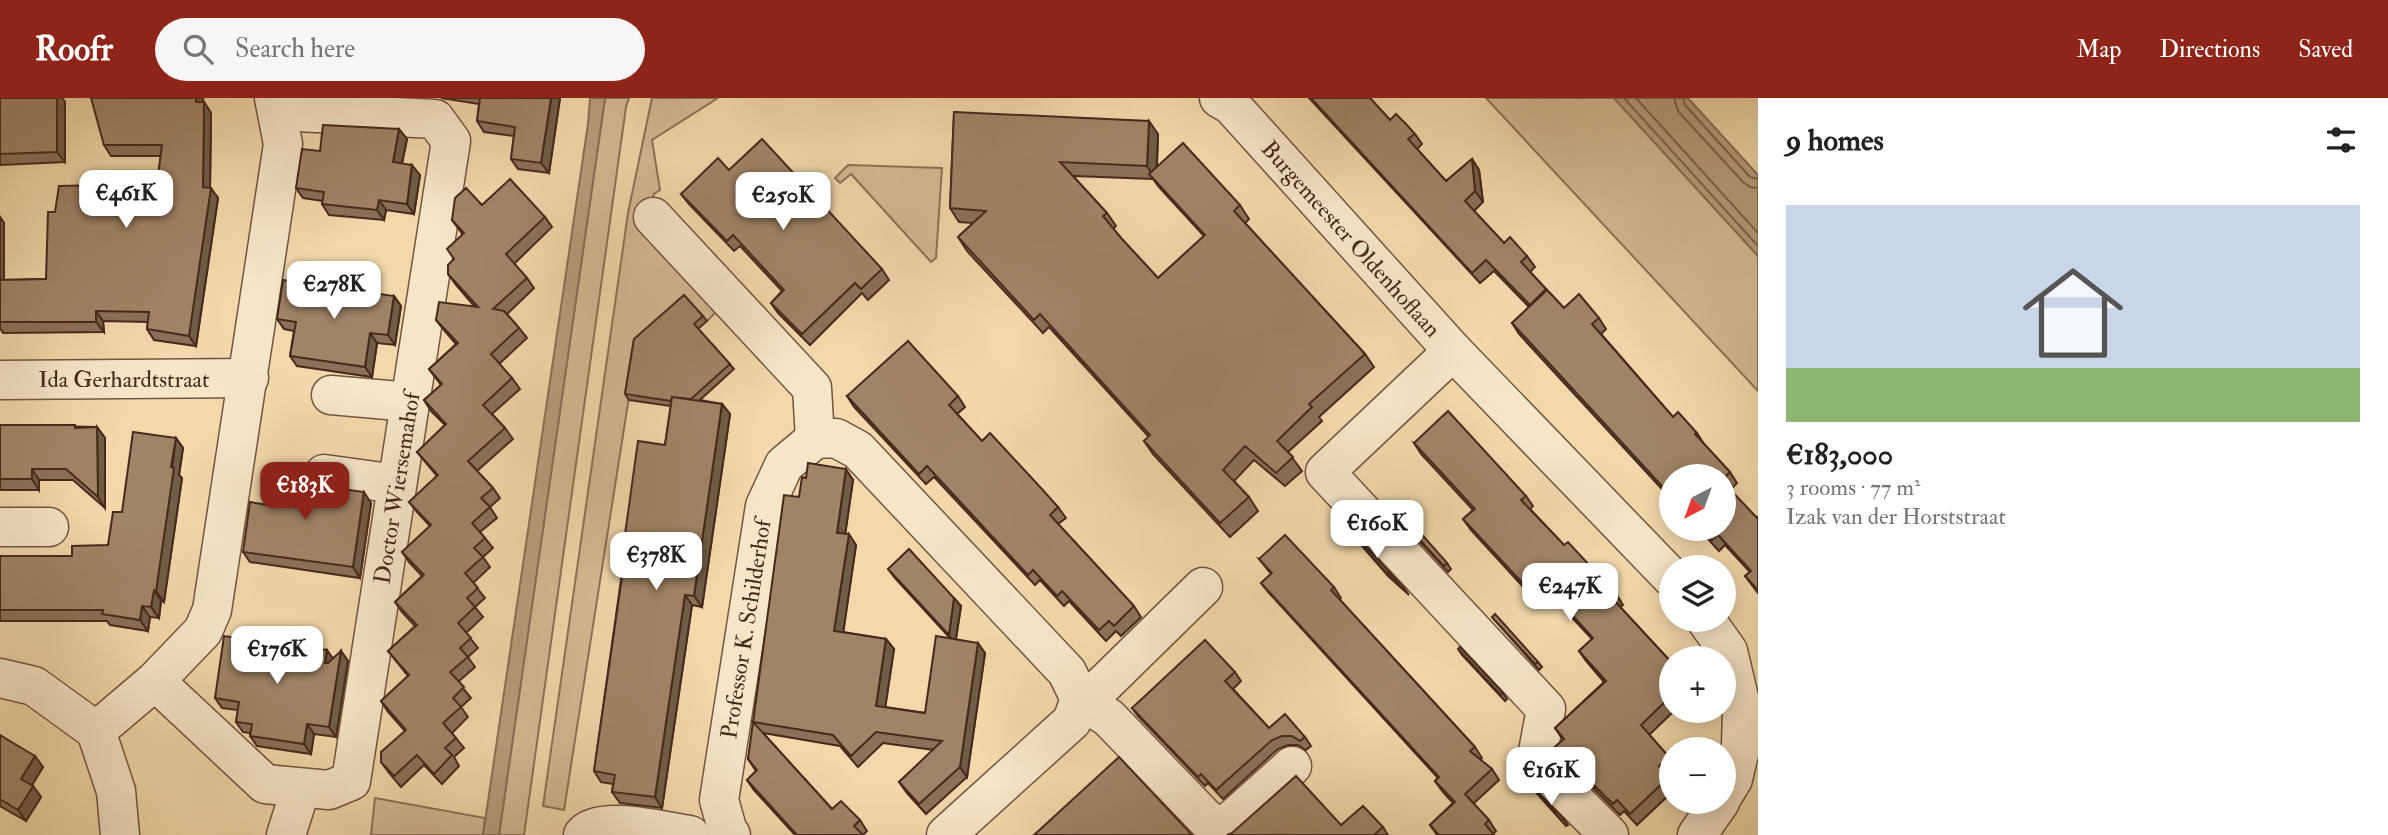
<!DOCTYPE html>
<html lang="en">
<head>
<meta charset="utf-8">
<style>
	:root { --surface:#fff; --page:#f6f6f6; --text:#222; --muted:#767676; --accent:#8f2418 }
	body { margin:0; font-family:"IM FELL Double Pica",serif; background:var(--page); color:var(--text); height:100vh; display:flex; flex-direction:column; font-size:26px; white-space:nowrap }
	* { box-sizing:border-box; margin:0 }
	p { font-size:23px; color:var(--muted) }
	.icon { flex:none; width:38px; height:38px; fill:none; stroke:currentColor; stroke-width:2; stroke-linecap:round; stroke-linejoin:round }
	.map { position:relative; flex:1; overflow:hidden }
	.panel { display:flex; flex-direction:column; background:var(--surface); width:630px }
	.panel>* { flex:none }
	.needle { width:46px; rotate:221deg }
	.fabs { position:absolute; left:1659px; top:366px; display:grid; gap:14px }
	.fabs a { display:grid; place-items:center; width:77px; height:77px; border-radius:50%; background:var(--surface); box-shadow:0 4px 18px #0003; font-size:35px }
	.price { position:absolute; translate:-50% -60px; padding:0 16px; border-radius:14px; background:#fff; color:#222; font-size:23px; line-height:46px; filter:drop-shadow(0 2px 4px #0008) }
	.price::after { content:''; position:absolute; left:50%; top:42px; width:21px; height:16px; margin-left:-10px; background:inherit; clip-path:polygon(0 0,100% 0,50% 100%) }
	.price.current { background:var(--accent); color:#fff }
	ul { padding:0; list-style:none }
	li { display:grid; align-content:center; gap:14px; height:371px; padding:0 28px }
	li span { display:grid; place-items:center; height:217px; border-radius:0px; color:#555 }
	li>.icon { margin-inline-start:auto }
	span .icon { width:126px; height:126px; fill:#fffc; stroke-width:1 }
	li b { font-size:30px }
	h2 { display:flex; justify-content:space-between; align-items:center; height:84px; padding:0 28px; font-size:30px }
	header { display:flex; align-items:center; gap:42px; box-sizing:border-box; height:98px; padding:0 35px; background:var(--accent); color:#fff }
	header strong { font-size:33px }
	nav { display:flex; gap:38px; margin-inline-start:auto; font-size:24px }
	.search { width:490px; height:63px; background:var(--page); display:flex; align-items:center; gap:18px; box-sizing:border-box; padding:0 24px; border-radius:38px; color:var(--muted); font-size:26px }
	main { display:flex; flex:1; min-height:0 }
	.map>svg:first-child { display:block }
</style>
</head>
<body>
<header>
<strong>Roofr</strong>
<div class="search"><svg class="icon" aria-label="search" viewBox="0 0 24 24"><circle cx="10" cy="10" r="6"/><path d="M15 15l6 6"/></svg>Search here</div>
<nav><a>Map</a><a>Directions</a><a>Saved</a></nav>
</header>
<main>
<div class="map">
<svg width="1758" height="737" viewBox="0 0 1758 737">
	<rect width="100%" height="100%" fill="#f1d9ab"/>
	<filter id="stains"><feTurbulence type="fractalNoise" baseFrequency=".00286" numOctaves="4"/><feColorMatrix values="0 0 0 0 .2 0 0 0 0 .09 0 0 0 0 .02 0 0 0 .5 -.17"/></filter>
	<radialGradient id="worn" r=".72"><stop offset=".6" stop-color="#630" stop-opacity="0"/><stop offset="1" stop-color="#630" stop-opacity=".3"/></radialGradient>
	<!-- green -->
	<g fill="#d4bb93" stroke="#8d7258" stroke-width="2">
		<polygon points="605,0 629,0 626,9 524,737 499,737"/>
		<polygon points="652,0 718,0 652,42 660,92 654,96 643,128 719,211 707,223 688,203 637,248 564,712 543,708 628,115"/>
		<polygon points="1486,0 1614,0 1758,158 1758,293"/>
		<polygon points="848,67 942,70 936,160 931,164 851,76 840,85 835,80"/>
		<polygon points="375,700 485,720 483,737 371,737"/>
	</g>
	<!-- water -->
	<g fill="#b79e7b" stroke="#8a7055" stroke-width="2">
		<polygon points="590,0 605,0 499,737 483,737 588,26"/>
		<polygon points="1614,0 1688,0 1758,77 1758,158"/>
	</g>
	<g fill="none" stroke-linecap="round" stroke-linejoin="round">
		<!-- shore -->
		<g stroke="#7e644c" stroke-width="2">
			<polyline points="1624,0 1758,148"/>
			<polyline points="1636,0 1758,135"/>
			<polyline points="1674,0 1678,13 1743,84 1750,89 1758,90"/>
			<polyline points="1683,0 1685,7 1750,79 1758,81"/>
		</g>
		<!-- minor casing -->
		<g stroke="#715640" stroke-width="41">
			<g id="minor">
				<polyline points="1219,0 1231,7 1453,253 1671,479"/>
				<polyline points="653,119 812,290 815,341 836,340 858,352 1067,574 1080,601 1072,623 946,737"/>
				<polyline points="1453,253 1325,374 1546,611 1536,664 1609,737"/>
				<polyline points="0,282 249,280"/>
				<polyline points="331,297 410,304"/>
				<polyline points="324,376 397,386"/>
				<polyline points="0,429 49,429"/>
				<polyline points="1203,489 1101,589 1080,601 1109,620 1207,722 1224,729 1292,668"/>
				<polyline points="1706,522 1728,553 1742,612 1741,647 1733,681 1724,696"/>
				<polyline points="0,580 34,588 96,633 116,693 120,737"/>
				<polyline points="155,583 265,686 329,692 351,683 451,43 435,21 277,13"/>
				<polyline points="96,633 155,583 203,533 212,512 283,46 274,0"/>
				<polyline points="286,737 301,690"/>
				<path d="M 583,737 C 599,716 666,734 690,737"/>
				<polyline points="731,737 728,734 719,702 765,408 784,367 815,341"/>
				<polyline points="1697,737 1720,704"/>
			</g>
		</g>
		<!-- minor -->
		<use href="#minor" stroke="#f6e6c8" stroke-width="38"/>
	</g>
	<!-- wall -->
	<g fill="#897259" stroke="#462a1d" stroke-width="2" fill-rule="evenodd">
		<polygon points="0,0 62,0 65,4 65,64 0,67"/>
		<polygon points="441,0 560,0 549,75 518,71 511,61 514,38 484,34 477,23 479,6"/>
		<polygon points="1309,0 1370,0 1390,22 1415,36 1422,46 1417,51 1446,83 1472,61 1479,72 1483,104 1474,113 1504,145 1527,158 1535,169 1530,174 1564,210 1599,220 1606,231 1601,236 1673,319 1697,335 1704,346 1730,374 1737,385 1730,392 1757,420 1758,418 1758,495 1745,478 1750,474 1725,447 1719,453 1698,430 1724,430 1724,378 1671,378 1671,401 1519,236 1512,225 1529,209 1494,173 1480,185"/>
		<polygon points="204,4 211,15 210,90 218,100 196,248 154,242 147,231 148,224 103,223 104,234 3,235 0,230 0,119 4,125 4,182 46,181 55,114 103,87 110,97 110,102 154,108 161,58 111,58 104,47"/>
		<path d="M 954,14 L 1158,36 L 1157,69 L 1240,107 L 1249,121 L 1245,125 L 1365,256 L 1374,269 L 1319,319 L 1322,323 L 1288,354 L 1302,373 L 1285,388 L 1254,362 L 1234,383 L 1249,399 L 1258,413 L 1230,439 L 1153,356 L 1144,343 L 1149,339 L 1049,229 L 1043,235 L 967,153 L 958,139 L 973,125 L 959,124 L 950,110 ZM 1073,78 L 1153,81 L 1159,89 L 1204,138 L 1158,180 L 1121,140 L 1113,131 L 1116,128 L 1107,115 Z"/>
		<polygon points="399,31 407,41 402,66 420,77 414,116 386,112 384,122 329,117 322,106 323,103 303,100 296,90 320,53"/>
		<polygon points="729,72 882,171 889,182 868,202 862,195 810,247 778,215 771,205 782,193 740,148 734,153 689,106 681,96"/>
		<polygon points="482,107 545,119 552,129 514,166 527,180 534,190 507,216 519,230 527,240 499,266 512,280 520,291 492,316 505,330 513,341 477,373 493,390 500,400 490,409 497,420 480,434 493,450 483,459 490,469 473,485 485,500 475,509 483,519 466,535 478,550 468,559 475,569 458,584 471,600 461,609 468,619 452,635 464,650 454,659 459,668 442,686 424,667 401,689 389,675 381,664 405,633 388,614 381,603 408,578 388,553 415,528 402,514 395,504 422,478 409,464 402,454 430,428 417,414 409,404 437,378 417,354 445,327 431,313 424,302 441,287 429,271 456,246 444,232 436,222 475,209 456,187 448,176 463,137 452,122"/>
		<polygon points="394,198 401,208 395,247 377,245 372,279 297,268 290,258 294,233 284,231 277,221"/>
		<polygon points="703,218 707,223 698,231 734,271 700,302 722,306 730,316 702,509 692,507 662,710 620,705 612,694 613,686 601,684 594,673 623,468 621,465 665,347 671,308 629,302 625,296 634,241"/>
		<polygon points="847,298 958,298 965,309 957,316 982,343 1058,409 1066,420 1058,426 1134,508 1141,519 1121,538 1116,533 1106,543 1069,503 1064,508 1040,482 1035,487 934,379 926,386 854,309"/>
		<polygon points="0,327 97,329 105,340 105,410 73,382 39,382 39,392 0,392"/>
		<polygon points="176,340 183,350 179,377 182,380 164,504 161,503 159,520 150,519 148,533 110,527 107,523 0,523 0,458 72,458 108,447"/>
		<polygon points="1414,345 1526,398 1533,408 1530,411 1564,447 1616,496 1623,507 1620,509 1671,564 1671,612 1675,612 1649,637 1671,662 1671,674 1667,678 1671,683 1671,695 1637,727 1624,713 1620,717 1563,660 1555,649 1563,642 1555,630 1604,584 1586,563 1579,553 1592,541 1547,493 1536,503 1471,432 1463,421 1473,412 1421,356"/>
		<polygon points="853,382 845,436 856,447 843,534 886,541 894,551 885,609 925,615 950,540 895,480 888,471 954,500 961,508 956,541 985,555 967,679 926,716 907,695 899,684 934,652 883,645 858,669 840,648 763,635 832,711 860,722 867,733 863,737 795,737 754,692 747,682 756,673 748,661 799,399"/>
		<polygon points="304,383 314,387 371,405 360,480 250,464 243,454 268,407"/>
		<polygon points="1391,411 1447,465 1451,471 1448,474 1395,417"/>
		<polygon points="1357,442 1405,491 1409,497 1388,478"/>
		<polygon points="1259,461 1334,489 1341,500 1340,502 1475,649 1482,660 1480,662 1492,671 1499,682 1473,706 1489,722 1496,733 1493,736 1494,737 1437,737 1430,727 1453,705 1443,694 1435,683 1438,680 1269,495 1261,485 1271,476"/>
		<polygon points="1492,519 1538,564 1542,569 1539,572"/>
		<polygon points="273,544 272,546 333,561 341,553 348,563 336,639 314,636 311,656 257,648 250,638 250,635 243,634 236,624 238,612 222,610 215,600"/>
		<polygon points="1458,551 1503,595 1507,601 1505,603 1462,557"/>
		<polygon points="1235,574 1241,583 1233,591 1269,630 1305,639 1311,648 1306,652 1298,647 1288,647 1278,651 1223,701 1208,685 1205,688 1138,618 1132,610"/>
		<polygon points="0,637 43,669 32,687 41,699 26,723 0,708"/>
		<polygon points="1527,684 1564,721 1568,727 1566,728"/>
		<polygon points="1341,727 1383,729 1388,737 1227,737"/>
	</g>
	<!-- shaded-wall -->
	<g fill="#6f5d48" stroke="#462a1d" stroke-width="2">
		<polygon points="57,0 62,0 65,4 65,64 57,54"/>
		<polygon points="196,0 203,0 204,14 196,4"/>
		<polygon points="551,0 560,0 549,75 541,65"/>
		<polygon points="204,4 211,15 210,94 211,90 218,100 196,248 189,238 203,89"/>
		<polygon points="1149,23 1158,36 1156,82 1147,68"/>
		<polygon points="399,31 407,41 400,74 393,64"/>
		<polygon points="1472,61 1479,72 1483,104 1475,93"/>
		<polygon points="412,67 420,77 414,116 407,106"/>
		<polygon points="103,87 110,97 110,111 103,101"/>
		<polygon points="379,102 386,112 384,122 377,112"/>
		<polygon points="0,119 4,125 4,193 0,186"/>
		<polygon points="394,198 401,208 395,247 388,237"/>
		<polygon points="96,213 103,223 104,234 96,224"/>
		<polygon points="370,235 377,245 372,279 365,269"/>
		<polygon points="722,306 730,316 702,509 694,498"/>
		<polygon points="97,329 105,340 105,410 98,399"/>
		<polygon points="176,340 183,350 179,377 182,380 164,504 156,493"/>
		<polygon points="32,371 39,382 39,392 32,381"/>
		<polygon points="846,371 853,382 844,445 837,435"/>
		<polygon points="364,394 371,405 360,480 353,469"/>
		<polygon points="849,436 856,447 842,543 834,533"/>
		<polygon points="154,492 161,503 159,520 151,509"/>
		<polygon points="685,497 692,507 662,710 655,699"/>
		<polygon points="954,500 961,508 955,546 949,537"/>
		<polygon points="142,508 150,519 148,533 140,522"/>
		<polygon points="266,534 273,544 271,555 264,545"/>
		<polygon points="886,541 894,551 884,618 876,608"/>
		<polygon points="978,545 985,555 967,679 960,669"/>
		<polygon points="327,552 334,562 332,575 325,565"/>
		<polygon points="341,553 348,563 336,639 329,629"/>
		<polygon points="307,626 314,636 311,656 304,646"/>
		<polygon points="35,658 43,669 29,692 21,681"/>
		<polygon points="33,688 41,699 26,723 18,712"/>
	</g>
	<!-- building -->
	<g fill="#9f8567" stroke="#462a1d" stroke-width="2">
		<polygon points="0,0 57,0 57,54 0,56"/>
		<polygon points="91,0 196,0 196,4 204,4 203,89 211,90 189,238 147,231 149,214 96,213 96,224 0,224 0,182 46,181 48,114 55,114 59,88 103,87 103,101 154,108 162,47 104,47"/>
		<polygon points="480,0 551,0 541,65 511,61 515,29 477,23"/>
		<polygon points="1311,0 1370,0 1390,22 1396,16 1406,26 1415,36 1408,41 1446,83 1472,61 1475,93 1465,103 1504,145 1510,139 1527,158 1521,164 1546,191 1530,207 1486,162 1472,175"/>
		<polygon points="954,14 1149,23 1147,68 1060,64 1107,115 1103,118 1121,140 1158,180 1205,137 1149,76 1183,45 1240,107 1234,113 1365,256 1309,306 1312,309 1277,343 1293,359 1276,375 1245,348 1223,372 1249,399 1220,425 1144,343 1150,337 1040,216 1034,222 958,139 986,113 950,110"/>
		<polygon points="323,27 399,31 393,64 412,67 407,106 379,102 377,112 322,106 324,94 296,90 302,51 320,53"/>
		<polygon points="762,41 882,171 861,191 855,185 802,236 771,205 784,192 733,137 727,143 681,96 718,60 729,72"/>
		<polygon points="510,81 545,119 506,156 527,180 493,211 504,213 519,230 491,256 512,280 483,307 505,330 468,363 493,390 481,400 490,409 472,425 485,440 474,450 483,459 465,475 478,490 467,500 475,509 458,525 471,540 460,550 468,559 450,574 464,589 453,600 461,609 443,625 456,640 445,650 452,657 434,676 417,657 394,678 381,664 381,654 406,632 381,603 409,577 388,553 417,527 395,504 424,477 402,454 431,427 409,404 438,377 417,354 446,326 424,302 442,286 429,271 458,245 436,222 439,204 478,209 448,176 448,167 454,161 447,151 464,135 452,122 455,100 466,90 482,107"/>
		<polygon points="283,182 394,198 388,237 370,235 365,269 290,258 296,224 277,221"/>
		<polygon points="1547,192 1564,210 1579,196 1599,220 1592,226 1673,319 1678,314 1697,335 1695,336 1730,374 1724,380 1724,378 1671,378 1671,398 1512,225"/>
		<polygon points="684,197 703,218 694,226 730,266 691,301 672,299 671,303 625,296 634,241"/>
		<polygon points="908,243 958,298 949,307 982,343 990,335 1041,390 1058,409 1050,417 1134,508 1114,528 1109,523 1099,532 1062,493 1057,498 1033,472 1028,477 927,368 919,376 847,298"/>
		<polygon points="672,299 722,306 694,498 685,497 655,699 612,694 615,677 594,673 624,465 621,465 638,343 665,347"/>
		<polygon points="1448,313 1526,398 1521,402 1564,447 1568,444 1616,496 1612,500 1671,564 1671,579 1665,584 1671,591 1671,598 1641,627 1669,659 1659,668 1669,679 1630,716 1617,702 1613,706 1555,649 1564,641 1555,630 1606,583 1579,553 1593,540 1540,482 1529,492 1463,421 1475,411 1414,345"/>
		<polygon points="0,327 75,327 75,330 97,329 98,399 66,371 32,371 32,381 0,381"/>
		<polygon points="133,334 176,340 171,369 174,370 156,493 154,492 151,509 142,508 140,522 102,516 103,512 0,512 0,458 72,458 72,448 108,447 113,414 122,414"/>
		<polygon points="808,365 846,371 837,435 849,436 834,533 886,541 876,608 925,615 936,538 978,545 960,669 919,706 899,684 942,643 876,634 851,658 833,637 753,624 832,711 841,703 860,722 854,728 863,737 797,737 747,682 757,672 748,661 784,397 799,399 802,379 806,380"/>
		<polygon points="273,371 297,375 304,383 314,387 364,394 353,469 243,454 250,404 268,407"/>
		<polygon points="1724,385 1757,420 1758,418 1758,492 1745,478 1751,473 1718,437 1712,442 1701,430 1724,430"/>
		<polygon points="1396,407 1447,465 1444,468 1391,411"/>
		<polygon points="1285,437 1334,489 1331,492 1475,649 1470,653 1492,671 1465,696 1489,722 1485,726 1494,737 1439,737 1430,727 1455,704 1435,683 1439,679 1261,485 1272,475 1259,461"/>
		<polygon points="1358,440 1405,491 1384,472 1357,442"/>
		<polygon points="909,451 954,500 949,537 888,471"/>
		<polygon points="1495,516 1538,564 1535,566 1492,519"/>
		<polygon points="240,531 266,534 264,545 327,552 325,565 328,565 341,553 329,629 307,626 304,646 250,638 252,626 236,624 239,604 215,600 224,538 239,540"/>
		<polygon points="1205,542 1235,574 1225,583 1269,630 1285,616 1305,639 1300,643 1292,638 1282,638 1272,642 1216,692 1201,676 1198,679 1132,610"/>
		<polygon points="1460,549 1503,595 1501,597 1458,551"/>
		<polygon points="0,637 35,658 21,681 33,688 18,712 0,701"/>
		<polygon points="1119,659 1192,737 1034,737"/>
		<polygon points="1296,678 1341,727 1363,708 1383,729 1374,737 1227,737 1232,735"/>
		<polygon points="1527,684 1564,721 1562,723"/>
	</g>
	<g text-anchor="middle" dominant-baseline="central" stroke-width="5" stroke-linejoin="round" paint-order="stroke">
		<!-- street labels -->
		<g font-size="23" fill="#462a1d" stroke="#f6e6c8">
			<text transform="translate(1351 141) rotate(48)">Burgemeester Oldenhoflaan</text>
			<text x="124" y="281">Ida Gerhardtstraat</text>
			<text transform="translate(397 390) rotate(-81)">Doctor Wiersemahof</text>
			<text transform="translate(746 531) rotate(-81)">Professor K. Schilderhof</text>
		</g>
	</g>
	<rect width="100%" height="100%" filter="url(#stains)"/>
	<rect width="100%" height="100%" fill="url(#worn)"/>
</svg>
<div class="fabs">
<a><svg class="needle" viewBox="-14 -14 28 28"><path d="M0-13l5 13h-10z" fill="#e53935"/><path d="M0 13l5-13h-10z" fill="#767676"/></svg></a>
<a><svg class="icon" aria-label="layers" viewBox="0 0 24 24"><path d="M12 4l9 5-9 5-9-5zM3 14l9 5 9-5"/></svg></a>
<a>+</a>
<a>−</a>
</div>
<b class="price" style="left:126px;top:132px">€461K</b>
<b class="price" style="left:783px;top:134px">€250K</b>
<b class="price" style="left:334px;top:223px">€278K</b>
<b class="price current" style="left:305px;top:424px">€183K</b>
<b class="price" style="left:1377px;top:462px">€160K</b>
<b class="price" style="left:656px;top:494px">€378K</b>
<b class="price" style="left:1570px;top:525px">€247K</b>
<b class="price" style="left:277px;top:588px">€176K</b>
<b class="price" style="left:1551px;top:709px">€161K</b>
</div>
<section class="panel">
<h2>9 homes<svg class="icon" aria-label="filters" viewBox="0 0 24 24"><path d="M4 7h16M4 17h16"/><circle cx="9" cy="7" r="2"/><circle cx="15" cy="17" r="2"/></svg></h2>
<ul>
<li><span style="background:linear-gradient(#c9d6e8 75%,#8fb573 0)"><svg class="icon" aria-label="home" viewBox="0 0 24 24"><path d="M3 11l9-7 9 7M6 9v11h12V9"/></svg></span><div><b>€183,000</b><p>3 rooms · 77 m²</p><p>Izak van der Horststraat</p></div></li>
</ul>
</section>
</main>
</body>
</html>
